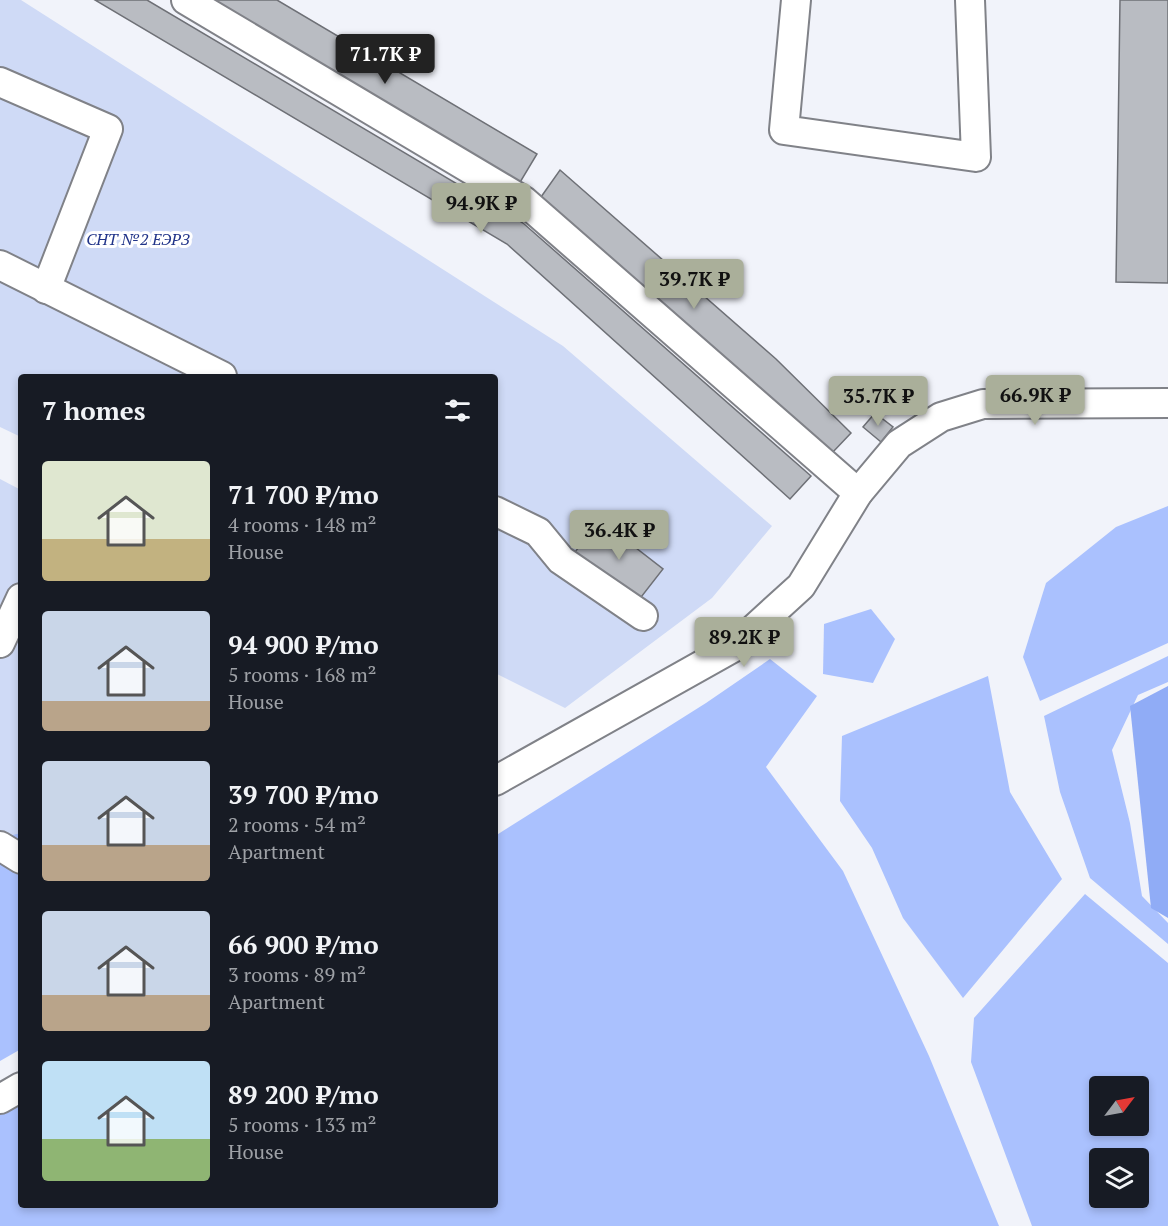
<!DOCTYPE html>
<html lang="en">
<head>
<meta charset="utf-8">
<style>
	:root { --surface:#171b24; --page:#242831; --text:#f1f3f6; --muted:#9ea1a6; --accent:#aaaf9a }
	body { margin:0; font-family:"PT Serif",serif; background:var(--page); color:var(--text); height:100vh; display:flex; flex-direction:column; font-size:22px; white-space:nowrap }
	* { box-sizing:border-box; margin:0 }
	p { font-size:20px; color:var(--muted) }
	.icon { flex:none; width:33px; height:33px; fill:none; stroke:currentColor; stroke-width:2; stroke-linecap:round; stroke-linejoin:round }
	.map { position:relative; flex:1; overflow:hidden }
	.panel { position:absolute; left:18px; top:374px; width:480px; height:834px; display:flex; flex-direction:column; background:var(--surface); border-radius:6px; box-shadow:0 3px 9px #0003 }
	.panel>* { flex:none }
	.needle { width:39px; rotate:58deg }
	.controls { position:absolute; left:1089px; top:1076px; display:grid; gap:12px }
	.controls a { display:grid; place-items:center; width:60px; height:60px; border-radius:6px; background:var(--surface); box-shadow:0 3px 9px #0003; font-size:30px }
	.price { position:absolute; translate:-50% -51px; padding:0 14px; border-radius:6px; background:var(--accent); color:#111; font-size:20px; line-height:39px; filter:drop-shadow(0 2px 3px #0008) }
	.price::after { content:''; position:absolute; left:50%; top:36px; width:18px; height:14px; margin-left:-9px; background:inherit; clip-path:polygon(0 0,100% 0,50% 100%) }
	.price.on { background:#222; color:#fff }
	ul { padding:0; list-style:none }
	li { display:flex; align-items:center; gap:18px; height:150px; padding:0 24px }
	li span { display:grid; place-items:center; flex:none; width:168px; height:120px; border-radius:6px; color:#555 }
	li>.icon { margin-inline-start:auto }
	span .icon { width:72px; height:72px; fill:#fffc; stroke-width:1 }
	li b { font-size:26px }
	h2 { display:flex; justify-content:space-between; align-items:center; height:72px; padding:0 24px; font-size:26px }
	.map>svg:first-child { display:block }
</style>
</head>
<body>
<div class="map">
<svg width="1168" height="1226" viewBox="0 0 1168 1226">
	<rect width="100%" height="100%" fill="#f1f3fa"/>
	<!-- green -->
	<g fill="#cfdaf6">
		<polygon points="0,0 21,0 563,346 772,526 712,598 565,708 495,673 495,376 21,376 21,437 0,427"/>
		<polygon points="0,479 21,490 21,938 0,946"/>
	</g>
	<!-- forest -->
	<g fill="#aac1fe" fill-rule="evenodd">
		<polygon points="1168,506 1168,643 1040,701 1023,657 1046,583 1116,527"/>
		<polygon points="871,609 895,639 873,683 823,674 824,624"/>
		<polygon points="1168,656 1168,682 1138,695 1112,750 1130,823 1142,896 1168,923 1168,944 1090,878 1060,792 1044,716"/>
		<polygon points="770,659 817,696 766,767 843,871 929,1056 999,1226 0,1226 0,1115 21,1103 21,1204 495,1204 495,836 706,703"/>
		<polygon points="988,676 1010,792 1062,879 963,998 903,918 872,848 840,801 842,736"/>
		<polygon points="21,833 21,1049 0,1061 0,838"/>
		<path d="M 1085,894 L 1168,963 L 1168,1226 L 1032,1226 L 971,1062 L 974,1018 ZM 1100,1086 L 1138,1086 L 1138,1125 L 1100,1125 ZM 1100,1158 L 1138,1158 L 1138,1197 L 1100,1197 Z"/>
	</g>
	<!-- water -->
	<polygon fill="#90acf6" points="1168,686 1168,918 1151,908 1130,706"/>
	<!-- building -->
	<g fill="#b9bcc2" stroke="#6e7076" stroke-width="1.5">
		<polygon points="95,0 147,0 523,223 811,476 790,499 507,244"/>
		<polygon points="209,0 277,0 537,154 519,184"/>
		<polygon points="1120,0 1168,0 1168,283 1116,282"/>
		<polygon points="560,170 776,359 851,433 832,453 541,197"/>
		<polygon points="875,413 893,427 881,442 863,427"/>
		<polygon points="600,520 663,569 638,601 575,552"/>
	</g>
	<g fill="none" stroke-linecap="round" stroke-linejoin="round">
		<!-- minor casing -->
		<g stroke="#808288" stroke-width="32">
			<g id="minor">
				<polyline points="186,0 524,201 858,493"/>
				<polyline points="796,0 784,130 976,157 970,0"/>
				<polyline points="0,82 108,129 46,289"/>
				<polyline points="0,265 222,376"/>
				<polyline points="495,511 538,532 561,560 643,616"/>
				<polyline points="0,643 21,598"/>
				<polyline points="495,781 734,647 801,586 858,493 899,444 941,417 983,404 1168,403"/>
				<polyline points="0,846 21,859"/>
				<polyline points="0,1099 21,1087"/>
			</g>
		</g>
		<!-- minor -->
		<use href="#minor" stroke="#fff" stroke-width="28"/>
	</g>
	<g text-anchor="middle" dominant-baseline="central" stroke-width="6" stroke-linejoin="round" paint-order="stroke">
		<!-- park labels -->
		<g font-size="16" font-style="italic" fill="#213489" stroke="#fff">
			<text x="138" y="239">СНТ №2 ЕЭРЗ</text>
		</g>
	</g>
</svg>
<div class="controls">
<a><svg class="needle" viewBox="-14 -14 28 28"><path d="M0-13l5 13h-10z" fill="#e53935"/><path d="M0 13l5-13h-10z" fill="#9ea1a6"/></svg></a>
<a><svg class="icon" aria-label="layers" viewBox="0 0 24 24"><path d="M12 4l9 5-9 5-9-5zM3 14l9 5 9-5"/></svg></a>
</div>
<b class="price on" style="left:385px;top:85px">71.7K ₽</b>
<b class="price" style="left:481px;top:234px">94.9K ₽</b>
<b class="price" style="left:694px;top:310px">39.7K ₽</b>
<b class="price" style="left:1035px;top:426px">66.9K ₽</b>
<b class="price" style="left:878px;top:427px">35.7K ₽</b>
<b class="price" style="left:619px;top:561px">36.4K ₽</b>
<b class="price" style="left:744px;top:668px">89.2K ₽</b>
<section class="panel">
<h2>7 homes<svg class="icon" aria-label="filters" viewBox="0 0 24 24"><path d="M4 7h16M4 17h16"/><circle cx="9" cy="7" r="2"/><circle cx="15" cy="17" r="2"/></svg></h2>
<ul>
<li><span style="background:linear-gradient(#dfe7d0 65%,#c2b280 0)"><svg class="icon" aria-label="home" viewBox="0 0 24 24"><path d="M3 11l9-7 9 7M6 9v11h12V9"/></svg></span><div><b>71 700 ₽/mo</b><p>4 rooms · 148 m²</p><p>House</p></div></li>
<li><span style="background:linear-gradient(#c9d6e8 75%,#b9a48a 0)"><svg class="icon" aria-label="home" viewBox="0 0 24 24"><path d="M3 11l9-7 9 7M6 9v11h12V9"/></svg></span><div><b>94 900 ₽/mo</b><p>5 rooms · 168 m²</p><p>House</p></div></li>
<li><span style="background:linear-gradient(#c9d6e8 70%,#b9a48a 0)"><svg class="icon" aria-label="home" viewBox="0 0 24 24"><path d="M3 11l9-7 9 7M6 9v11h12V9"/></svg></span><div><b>39 700 ₽/mo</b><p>2 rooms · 54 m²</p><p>Apartment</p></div></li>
<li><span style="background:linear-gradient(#c9d6e8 70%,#b9a48a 0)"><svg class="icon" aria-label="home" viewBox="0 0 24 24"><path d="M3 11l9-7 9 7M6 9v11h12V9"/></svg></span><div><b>66 900 ₽/mo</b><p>3 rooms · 89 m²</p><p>Apartment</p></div></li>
<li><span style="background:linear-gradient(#bfe0f5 65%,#8fb573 0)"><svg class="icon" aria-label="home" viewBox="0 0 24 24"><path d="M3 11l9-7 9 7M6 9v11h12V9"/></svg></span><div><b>89 200 ₽/mo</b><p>5 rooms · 133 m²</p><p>House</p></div></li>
</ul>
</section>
</div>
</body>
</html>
